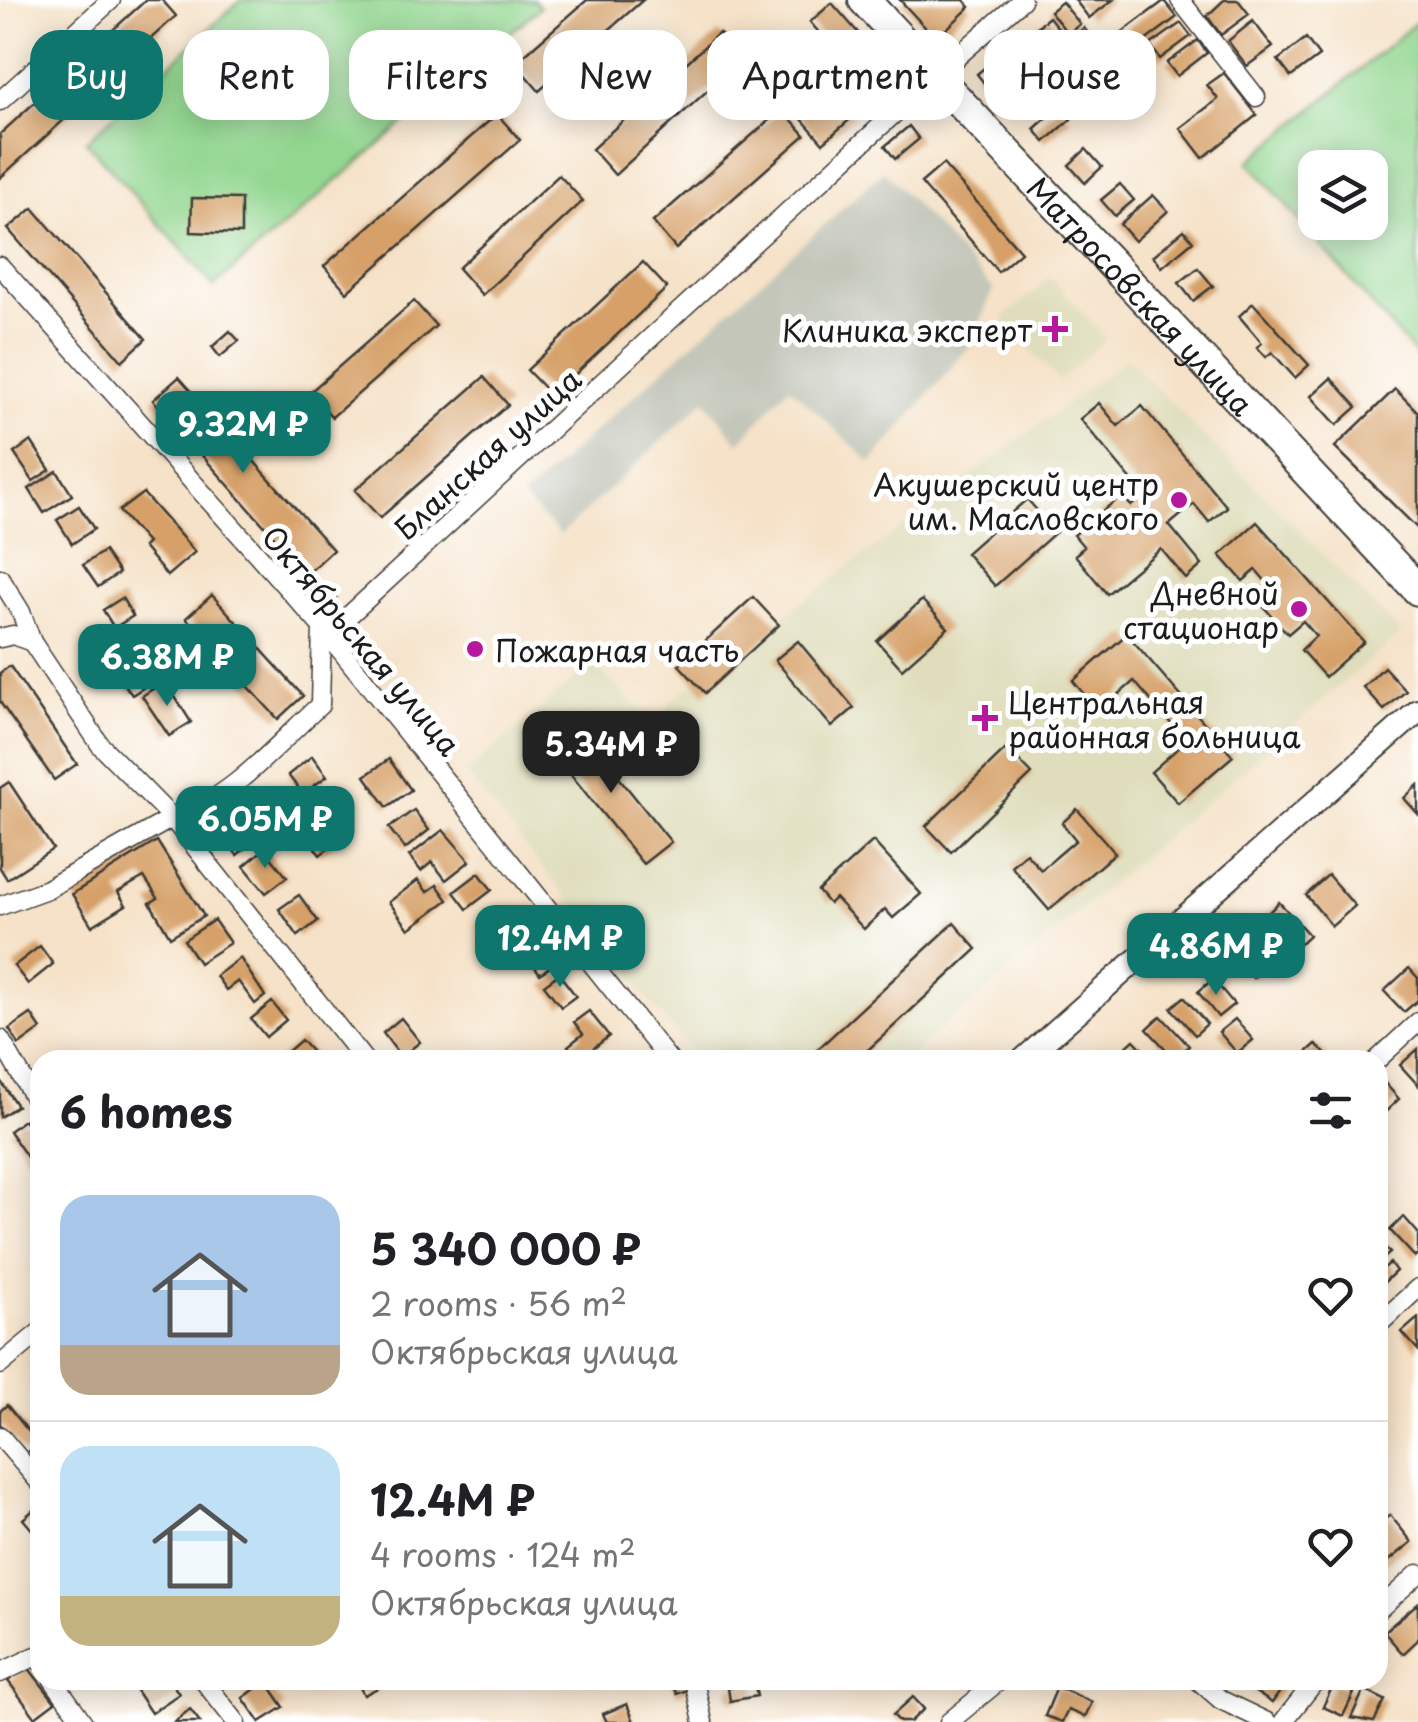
<!DOCTYPE html>
<html lang="en">
<head>
<meta charset="utf-8">
<style>
	:root { --surface:#fff; --page:#f2f2f2; --text:#202124; --muted:#757577; --line:#e0e0e0; --accent:#0f766e }
	body { margin:0; font-family:"Playpen Sans",sans-serif; background:var(--page); color:var(--text); height:100vh; display:flex; flex-direction:column; font-size:38px; white-space:nowrap }
	* { box-sizing:border-box; margin:0 }
	p { font-size:32px; color:var(--muted) }
	.icon { flex:none; width:55px; height:55px; fill:none; stroke:currentColor; stroke-width:2; stroke-linecap:round; stroke-linejoin:round }
	.map { position:relative; flex:1; overflow:hidden }
	.drawer { position:absolute; left:30px; top:1050px; width:1358px; height:640px; display:flex; flex-direction:column; background:var(--surface); border-radius:30px; box-shadow:0 5px 25px #0003 }
	.drawer>* { flex:none }
	.banner { position:absolute; left:30px; top:30px; width:1360px; height:90px; display:flex; gap:20px }
	.controls { position:absolute; left:1298px; top:150px; display:grid; gap:20px }
	.controls a { display:grid; place-items:center; width:90px; height:90px; border-radius:20px; background:var(--surface); box-shadow:0 5px 25px #0003; font-size:50px }
	.price { position:absolute; translate:-50% -85px; padding:0 22px; border-radius:20px; background:var(--accent); color:#fff; font-size:32px; line-height:65px; filter:drop-shadow(0 2px 5px #0008) }
	.price::after { content:''; position:absolute; left:50%; top:60px; width:30px; height:22px; margin-left:-15px; background:inherit; clip-path:polygon(0 0,100% 0,50% 100%) }
	.price.selected { background:#222; color:#fff }
	ul { padding:0; list-style:none }
	li { display:flex; align-items:center; gap:30px; height:250px; padding:0 30px }
	li+li { border-top:2px solid var(--line) }
	li span { display:grid; place-items:center; flex:none; width:280px; height:200px; border-radius:30px; color:#555 }
	li>.icon { margin-inline-start:auto }
	span .icon { width:120px; height:120px; fill:#fffc; stroke-width:1 }
	li b { font-size:42px }
	h2 { display:flex; justify-content:space-between; align-items:center; height:120px; padding:0 30px; font-size:42px }
	.pill { padding:0 35px; border-radius:30px; background:var(--surface); box-shadow:0 5px 25px #0003; font-size:35px; line-height:90px }
	.pill.selected { background:var(--accent); color:#fff }
	.map>svg:first-child { display:block }
</style>
</head>
<body>
<div class="map">
<svg width="1418" height="1722" viewBox="0 0 1418 1722">
	<rect width="100%" height="100%" fill="#fff"/>
	<filter id="ink" filterUnits="userSpaceOnUse"><feTurbulence type="fractalNoise" baseFrequency=".01" numOctaves="2"/><feDisplacementMap in="SourceGraphic" scale="20" xChannelSelector="R" yChannelSelector="G"/><feConvolveMatrix kernelMatrix="1 2 1 2 8 2 1 2 1" color-interpolation-filters="sRGB"/></filter>
	<filter id="wash" filterUnits="userSpaceOnUse"><feTurbulence type="fractalNoise" baseFrequency=".0048" numOctaves="4" result="noise"/><feDisplacementMap in="SourceGraphic" scale="40" xChannelSelector="R" yChannelSelector="G"/><feGaussianBlur stdDeviation="2.25" result="paint"/><feColorMatrix in="noise" values="0 0 0 0 0 0 0 0 0 0 0 0 0 0 0 0 0 1.4 0 .05"/><feComposite in="paint" operator="in"/></filter>
	<g filter="url(#wash)">
		<rect width="100%" height="100%" fill="#f5e2c8"/>
		<!-- built -->
		<g fill="#dfddbb">
			<polygon points="1050,277 1106,338 1059,381 1003,319"/>
			<polygon points="1127,359 1401,633 906,1060 698,1060 466,773 592,664 664,732 669,702"/>
		</g>
		<!-- industrial -->
		<polygon fill="#c3c6b9" points="884,171 993,289 972,343 871,463 789,386 739,443 705,400 560,535 522,497"/>
		<!-- green -->
		<g fill="#92d68f" stroke="#577956" stroke-width="2.5" fill-rule="evenodd">
			<polygon points="241,0 534,0 540,7 214,286 86,141"/>
			<path d="M 1418,21 L 1418,358 L 1249,162 ZM 1315,168 L 1370,168 L 1370,222 L 1315,222 Z"/>
		</g>
		<g id="blocks">
			<!-- building -->
			<g fill="#d6a068">
				<polygon points="146,0 162,0 176,16 96,88 75,64"/>
				<polygon points="587,0 643,0 539,91 515,63"/>
				<polygon points="900,0 964,0 970,7 936,39"/>
				<polygon points="1075,0 1113,0 1089,18"/>
				<polygon points="1224,0 1238,0 1249,14 1221,35 1207,16"/>
				<polygon points="1164,1 1177,17 1125,56 1113,39"/>
				<polygon points="1062,2 1080,24 1068,34 1050,11"/>
				<polygon points="832,3 896,76 873,95 810,22"/>
				<polygon points="1049,17 1058,28 1047,37 1038,26"/>
				<polygon points="1253,21 1273,47 1247,66 1228,41"/>
				<polygon points="1181,23 1191,36 1160,59 1150,45"/>
				<polygon points="1084,28 1099,47 1073,69 1057,49"/>
				<polygon points="719,33 742,59 615,175 592,149"/>
				<polygon points="1306,38 1319,56 1291,77 1278,60"/>
				<polygon points="1198,40 1207,53 1177,76 1167,63"/>
				<polygon points="995,59 1013,81 994,96 977,74"/>
				<polygon points="67,73 89,97 0,178 0,134"/>
				<polygon points="1224,73 1257,115 1203,158 1180,128 1218,99 1207,85"/>
				<polygon points="833,90 855,115 823,143 786,101 798,91 813,108"/>
				<polygon points="1060,106 1071,119 1045,142 1034,129"/>
				<polygon points="782,109 805,135 676,249 653,222"/>
				<polygon points="497,114 520,140 347,292 324,266"/>
				<polygon points="909,126 919,139 895,159 885,146"/>
				<polygon points="1086,149 1102,167 1085,183 1069,165"/>
				<polygon points="943,164 1021,252 998,272 921,183"/>
				<polygon points="559,175 583,201 482,295 458,268"/>
				<polygon points="1120,184 1134,200 1115,216 1101,200"/>
				<polygon points="1153,195 1168,211 1135,241 1120,224"/>
				<polygon points="192,198 241,199 241,234 191,232"/>
				<polygon points="33,208 146,339 122,361 8,229"/>
				<polygon points="1184,230 1193,241 1162,267 1153,256"/>
				<polygon points="643,262 667,288 552,396 527,370"/>
				<polygon points="1198,268 1213,286 1193,301 1179,283"/>
				<polygon points="414,301 436,326 332,417 310,392"/>
				<polygon points="1253,303 1309,365 1295,378 1272,352 1266,357 1257,347 1262,343 1239,316"/>
				<polygon points="230,331 239,341 220,357 212,347"/>
				<polygon points="179,377 333,550 307,574 153,400"/>
				<polygon points="484,377 508,405 380,518 355,490"/>
				<polygon points="1331,378 1357,407 1337,425 1311,396"/>
				<polygon points="1395,389 1418,412 1418,529 1335,447"/>
				<polygon points="1099,403 1118,426 1142,406 1227,507 1209,522 1194,504 1169,525 1202,565 1186,579 1161,549 1107,594 1075,555 1084,547 1074,535 1122,495 1131,506 1144,495 1080,419"/>
				<polygon points="31,441 50,470 33,481 14,453"/>
				<polygon points="57,471 72,495 44,513 29,489"/>
				<polygon points="143,493 195,552 167,576 143,547 147,543 119,511"/>
				<polygon points="1027,499 1056,532 995,586 966,553"/>
				<polygon points="79,506 94,529 72,544 57,520"/>
				<polygon points="1257,522 1364,642 1325,677 1301,650 1316,636 1303,621 1288,634 1254,596 1268,584 1256,570 1243,581 1220,555"/>
				<polygon points="104,551 119,573 98,587 83,565"/>
				<polygon points="324,583 336,597 326,605 314,592"/>
				<polygon points="212,595 303,696 278,719 186,618"/>
				<polygon points="753,597 779,625 705,693 679,665"/>
				<polygon points="122,598 133,616 114,628 103,610"/>
				<polygon points="922,600 948,628 902,669 877,641"/>
				<polygon points="1127,634 1233,756 1178,803 1151,772 1186,741 1134,681 1099,712 1073,681"/>
				<polygon points="798,641 854,708 832,727 775,660"/>
				<polygon points="135,657 152,682 132,695 115,671"/>
				<polygon points="10,666 77,764 54,780 0,702 0,673"/>
				<polygon points="1384,667 1406,691 1384,710 1363,687"/>
				<polygon points="165,681 191,722 169,736 142,696"/>
				<polygon points="579,728 671,842 643,864 551,750"/>
				<polygon points="1007,748 1032,774 951,852 926,826"/>
				<polygon points="312,756 327,776 303,794 288,775"/>
				<polygon points="389,759 411,790 387,807 365,776"/>
				<polygon points="9,782 53,849 7,879 0,868 0,788"/>
				<polygon points="1418,785 1418,814 1404,798"/>
				<polygon points="1077,809 1115,853 1049,910 1011,866 1026,853 1041,870 1076,840 1062,823"/>
				<polygon points="414,810 429,830 405,849 389,828"/>
				<polygon points="234,813 255,841 237,855 216,828"/>
				<polygon points="328,821 342,838 320,855 307,837"/>
				<polygon points="443,830 470,861 446,880 432,862 421,871 409,856"/>
				<polygon points="157,841 204,916 170,937 150,903 158,898 144,877 118,892 126,905 92,926 72,894"/>
				<polygon points="873,841 921,894 893,918 885,909 864,929 835,898 829,904 818,891"/>
				<polygon points="264,849 287,877 266,893 244,866"/>
				<polygon points="479,873 492,890 467,909 454,892"/>
				<polygon points="1328,875 1355,906 1332,926 1306,895"/>
				<polygon points="418,880 427,892 437,885 448,900 409,929 389,902"/>
				<polygon points="299,895 318,921 298,936 279,909"/>
				<polygon points="1279,902 1309,935 1292,951 1263,918"/>
				<polygon points="214,920 230,943 199,963 184,940"/>
				<polygon points="519,921 552,965 540,974 508,929"/>
				<polygon points="954,923 977,949 893,1027 857,1060 806,1060"/>
				<polygon points="1247,935 1271,961 1253,978 1229,952"/>
				<polygon points="40,946 53,964 28,984 14,966"/>
				<polygon points="240,958 265,996 255,1004 238,981 226,990 216,976"/>
				<polygon points="1409,968 1418,978 1418,1000 1404,1012 1384,991"/>
				<polygon points="559,974 576,996 561,1007 544,985"/>
				<polygon points="1213,979 1234,1004 1218,1017 1198,992"/>
				<polygon points="1184,997 1207,1024 1195,1035 1171,1008"/>
				<polygon points="272,1002 286,1020 266,1037 251,1019"/>
				<polygon points="589,1011 609,1036 579,1060 568,1046 583,1034 574,1022"/>
				<polygon points="31,1014 41,1029 19,1045 9,1029"/>
				<polygon points="1161,1016 1189,1046 1175,1059 1147,1029"/>
				<polygon points="401,1018 420,1042 401,1057 383,1033"/>
				<polygon points="1235,1019 1253,1040 1237,1053 1219,1032"/>
				<polygon points="301,1040 319,1060 278,1060"/>
				<polygon points="1134,1040 1153,1060 1118,1060 1115,1057"/>
				<polygon points="1316,1044 1331,1060 1298,1060"/>
				<polygon points="1418,1049 1418,1085 1400,1065"/>
				<polygon points="0,1080 17,1106 0,1117"/>
				<polygon points="1383,1081 1399,1099 1378,1119 1378,1086"/>
				<polygon points="24,1120 40,1143 40,1147 27,1157 9,1131"/>
				<polygon points="1404,1217 1418,1233 1418,1255 1415,1257 1390,1230"/>
				<polygon points="1382,1245 1390,1253 1379,1262 1384,1268 1390,1263 1396,1271 1378,1288 1378,1249"/>
				<polygon points="1418,1318 1418,1350 1402,1332"/>
				<polygon points="7,1405 38,1443 25,1454 0,1424 0,1411"/>
				<polygon points="37,1507 40,1511 40,1539 23,1519"/>
				<polygon points="1390,1515 1412,1542 1378,1570 1378,1525"/>
				<polygon points="1418,1603 1418,1640 1403,1654 1384,1632"/>
				<polygon points="27,1666 55,1702 35,1717 8,1681"/>
				<polygon points="129,1680 170,1680 179,1694 151,1713"/>
				<polygon points="356,1680 393,1680 364,1695"/>
				<polygon points="671,1680 704,1680 705,1683 677,1694"/>
				<polygon points="1248,1680 1288,1680 1272,1703 1245,1685"/>
				<polygon points="266,1681 284,1707 260,1722 243,1698"/>
				<polygon points="754,1683 757,1696 730,1701 728,1688"/>
				<polygon points="1334,1683 1354,1693 1343,1716 1323,1707"/>
				<polygon points="1057,1687 1092,1702 1085,1717 1068,1710 1062,1722 1045,1716"/>
				<polygon points="1364,1690 1385,1700 1374,1722 1351,1718"/>
				<polygon points="913,1697 924,1709 910,1722 900,1722 893,1715"/>
				<polygon points="627,1704 634,1722 607,1722 603,1714"/>
				<polygon points="190,1709 200,1722 174,1722"/>
			</g>
		</g>
	</g>
	<g filter="url(#ink)">
		<use href="#blocks" fill-opacity="0" stroke="#3d3a36" stroke-width="2.5"/>
		<g fill="none" stroke-linecap="round" stroke-linejoin="round">
			<!-- minor casing -->
			<g stroke="#3d3a36" stroke-width="21">
				<g id="minor">
					<polyline points="1180,0 1256,97"/>
					<polyline points="0,101 111,0"/>
					<polyline points="0,266 322,627 669,1060"/>
					<polyline points="0,578 21,612 32,642 101,746 172,818 364,1060"/>
					<polyline points="0,638 13,635 32,642"/>
					<path d="M 0,906 L 47,889 L 172,818 C 231,800 276,745 320,705 L 322,627 L 344,620 L 934,77 L 1022,0"/>
					<polyline points="0,1039 40,1108"/>
					<polyline points="1377,1060 1418,1022"/>
					<polyline points="1378,1325 1418,1288"/>
					<polyline points="0,1365 40,1332"/>
					<polyline points="0,1436 40,1483"/>
					<polyline points="1378,1610 1418,1574"/>
					<polyline points="0,1673 36,1656 40,1661"/>
					<polyline points="53,1680 83,1722"/>
					<polyline points="203,1680 236,1722"/>
					<polyline points="694,1680 703,1722"/>
					<polyline points="1198,1680 1221,1700 1267,1722"/>
					<polyline points="949,1722 1000,1680"/>
					<polyline points="1283,1722 1316,1680"/>
				</g>
			</g>
			<!-- tertiary casing -->
			<g stroke="#3d3a36" stroke-width="26">
				<polyline id="tertiary" points="1023,1060 1418,711"/>
			</g>
			<!-- trunk casing -->
			<g stroke="#3d3a36" stroke-width="34">
				<g id="trunk">
					<path id="s1" d="M 864,0 L 1418,590"/>
				</g>
			</g>
			<!-- minor -->
			<use href="#minor" stroke="#fff" stroke-width="18"/>
			<!-- tertiary -->
			<use href="#tertiary" stroke="#fff" stroke-width="22"/>
			<!-- trunk -->
			<use href="#trunk" stroke="#fff" stroke-width="30"/>
		</g>
	</g>
	<!-- markers -->
	<g fill="#b5179e" stroke="#fff" stroke-width="4">
		<path d="M1050 314h10v10h10v10h-10v10h-10v-10h-10v-10h10z"/>
		<circle cx="1179" cy="500" r="10"/>
		<circle cx="1299" cy="609" r="10"/>
		<circle cx="475" cy="649" r="10"/>
		<path d="M980 703h10v10h10v10h-10v10h-10v-10h-10v-10h10z"/>
	</g>
	<g text-anchor="middle" dominant-baseline="central" stroke-width="10" stroke-linejoin="round" paint-order="stroke">
		<!-- street labels -->
		<g font-size="30" fill="#1c1c1c" stroke="#fff">
			<text stroke="none"><textPath href="#s1" startOffset="405">Матросовская улица</textPath></text>
			<text transform="translate(487 453) rotate(-42)">Бланская улица</text>
			<text transform="translate(362 640) rotate(50)">Октябрьская улица</text>
		</g>
		<!-- poi labels -->
		<g font-size="30" fill="#1c1c1c" stroke="#fff" text-anchor="end">
			<text x="1032" y="329">Клиника эксперт</text>
			<text x="1159" y="483">Акушерский центр<tspan x="1159" dy="34">им. Масловского</tspan></text>
			<text x="1279" y="592">Дневной<tspan x="1279" dy="34">стационар</tspan></text>
			<text x="495" y="649" text-anchor="start">Пожарная часть</text>
			<text x="1008" y="701" text-anchor="start">Центральная<tspan x="1008" dy="34">районная больница</tspan></text>
		</g>
	</g>
</svg>
<div class="controls">
<a><svg class="icon" aria-label="layers" viewBox="0 0 24 24"><path d="M12 4l9 5-9 5-9-5zM3 14l9 5 9-5"/></svg></a>
</div>
<b class="price" style="left:243px;top:476px">9.32M ₽</b>
<b class="price" style="left:167px;top:709px">6.38M ₽</b>
<b class="price selected" style="left:611px;top:796px">5.34M ₽</b>
<b class="price" style="left:265px;top:871px">6.05M ₽</b>
<b class="price" style="left:560px;top:990px">12.4M ₽</b>
<b class="price" style="left:1216px;top:998px">4.86M ₽</b>
<div class="banner">
<a class="pill selected">Buy</a>
<a class="pill">Rent</a>
<a class="pill">Filters</a>
<a class="pill">New</a>
<a class="pill">Apartment</a>
<a class="pill">House</a>
</div>
<section class="drawer">
<h2>6 homes<svg class="icon" aria-label="filters" viewBox="0 0 24 24"><path d="M4 7h16M4 17h16"/><circle cx="9" cy="7" r="2"/><circle cx="15" cy="17" r="2"/></svg></h2>
<ul>
<li><span style="background:linear-gradient(#a9c7e8 75%,#b9a48a 0)"><svg class="icon" aria-label="home" viewBox="0 0 24 24"><path d="M3 11l9-7 9 7M6 9v11h12V9"/></svg></span><div><b>5 340 000 ₽</b><p>2 rooms · 56 m²</p><p>Октябрьская улица</p></div><svg class="icon" aria-label="heart" viewBox="0 0 24 24"><path d="M12 20l-8-8c-3-5 5-10 8-4 3-6 11-1 8 4z"/></svg></li>
<li><span style="background:linear-gradient(#bfe0f5 75%,#c2b280 0)"><svg class="icon" aria-label="home" viewBox="0 0 24 24"><path d="M3 11l9-7 9 7M6 9v11h12V9"/></svg></span><div><b>12.4M ₽</b><p>4 rooms · 124 m²</p><p>Октябрьская улица</p></div><svg class="icon" aria-label="heart" viewBox="0 0 24 24"><path d="M12 20l-8-8c-3-5 5-10 8-4 3-6 11-1 8 4z"/></svg></li>
</ul>
</section>
</div>
</body>
</html>
